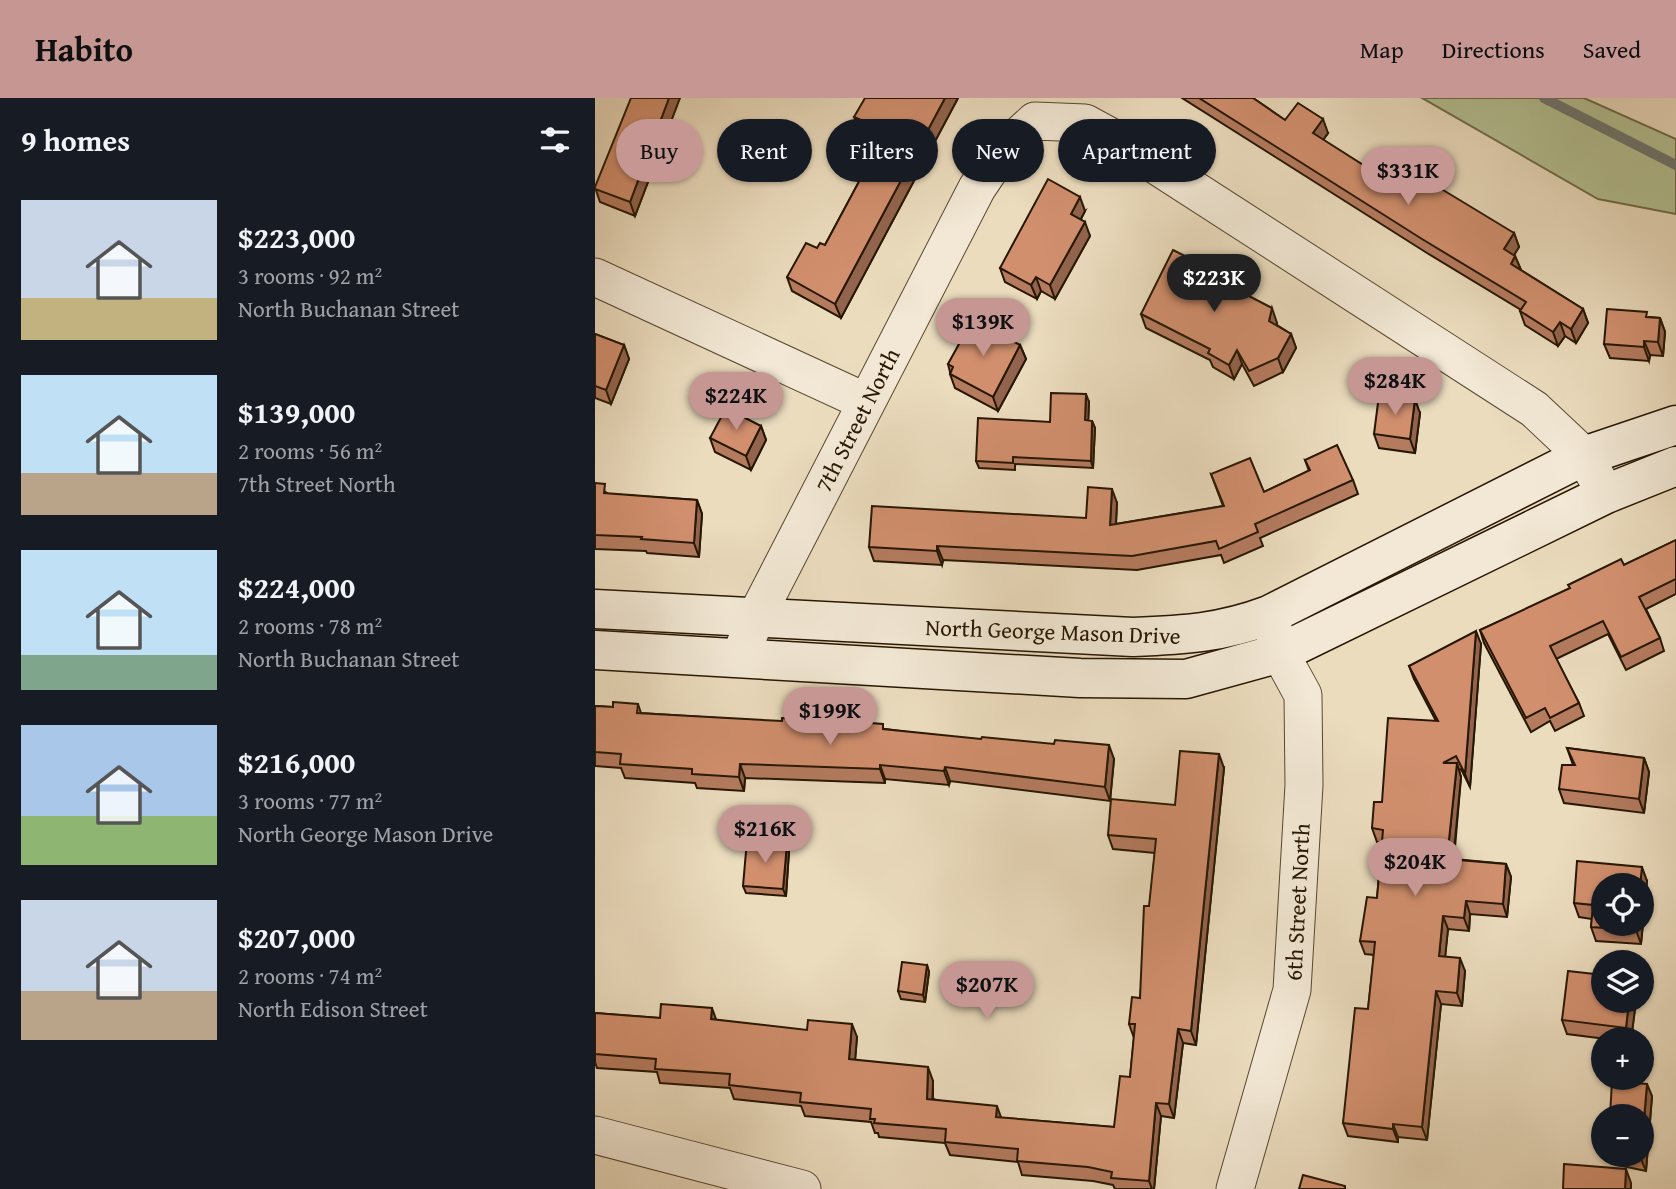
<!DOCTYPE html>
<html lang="en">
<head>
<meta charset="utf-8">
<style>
	:root { --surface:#171b24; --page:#20242c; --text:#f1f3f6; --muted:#9ea1a6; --accent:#c59692 }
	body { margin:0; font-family:"Gentium Book Plus",serif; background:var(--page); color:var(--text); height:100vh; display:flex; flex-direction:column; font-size:26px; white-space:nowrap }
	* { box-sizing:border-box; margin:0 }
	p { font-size:23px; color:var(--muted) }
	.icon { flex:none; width:38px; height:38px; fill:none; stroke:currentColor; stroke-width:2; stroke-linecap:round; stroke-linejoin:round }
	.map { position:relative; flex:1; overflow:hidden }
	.drawer { display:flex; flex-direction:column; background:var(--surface); width:595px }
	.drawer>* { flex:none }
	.banner { position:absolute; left:21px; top:21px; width:665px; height:63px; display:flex; gap:14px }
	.buttons { position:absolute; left:996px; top:775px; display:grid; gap:14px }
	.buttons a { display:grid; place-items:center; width:63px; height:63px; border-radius:50%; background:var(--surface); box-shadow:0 2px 5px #0004; font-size:35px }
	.price { position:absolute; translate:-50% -60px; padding:0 16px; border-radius:24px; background:var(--accent); color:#111; font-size:23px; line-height:46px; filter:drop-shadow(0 2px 4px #0008) }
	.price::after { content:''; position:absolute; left:50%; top:42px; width:21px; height:16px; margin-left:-10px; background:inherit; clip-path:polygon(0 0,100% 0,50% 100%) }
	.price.active { background:#222; color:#fff }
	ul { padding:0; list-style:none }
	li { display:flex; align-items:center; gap:21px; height:175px; padding:0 21px }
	li span { display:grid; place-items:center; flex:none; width:196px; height:140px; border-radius:0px; color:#555 }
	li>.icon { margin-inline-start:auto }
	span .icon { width:84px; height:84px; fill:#fffc; stroke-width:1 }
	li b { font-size:30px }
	h2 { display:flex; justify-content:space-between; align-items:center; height:84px; padding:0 21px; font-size:30px }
	.pill { padding:0 24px; border-radius:32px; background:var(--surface); box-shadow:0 2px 5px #0004; font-size:24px; line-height:63px }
	.pill.active { background:var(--accent); color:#111 }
	header { display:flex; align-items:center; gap:42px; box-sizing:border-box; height:98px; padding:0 35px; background:var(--accent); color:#111 }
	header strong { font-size:33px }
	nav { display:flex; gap:38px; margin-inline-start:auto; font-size:24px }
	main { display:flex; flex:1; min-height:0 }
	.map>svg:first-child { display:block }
</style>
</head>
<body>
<header>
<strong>Habito</strong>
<nav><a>Map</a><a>Directions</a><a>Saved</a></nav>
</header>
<main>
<section class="drawer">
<h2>9 homes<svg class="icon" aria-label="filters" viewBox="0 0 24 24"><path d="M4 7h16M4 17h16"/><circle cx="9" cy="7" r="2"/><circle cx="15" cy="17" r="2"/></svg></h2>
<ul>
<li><span style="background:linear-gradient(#c9d6e8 70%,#c2b280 0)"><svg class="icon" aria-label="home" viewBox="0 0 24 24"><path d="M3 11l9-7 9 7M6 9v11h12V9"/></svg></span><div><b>$223,000</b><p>3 rooms · 92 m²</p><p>North Buchanan Street</p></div></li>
<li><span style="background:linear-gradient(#bfe0f5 70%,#b9a48a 0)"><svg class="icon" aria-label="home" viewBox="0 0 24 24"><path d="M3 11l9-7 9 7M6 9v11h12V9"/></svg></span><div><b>$139,000</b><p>2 rooms · 56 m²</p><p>7th Street North</p></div></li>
<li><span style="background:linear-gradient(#bfe0f5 75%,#7fa58c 0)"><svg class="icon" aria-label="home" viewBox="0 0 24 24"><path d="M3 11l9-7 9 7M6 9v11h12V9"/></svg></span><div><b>$224,000</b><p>2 rooms · 78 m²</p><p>North Buchanan Street</p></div></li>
<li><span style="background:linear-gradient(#a9c7e8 65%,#8fb573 0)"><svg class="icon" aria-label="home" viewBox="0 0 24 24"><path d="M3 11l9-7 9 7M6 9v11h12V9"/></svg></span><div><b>$216,000</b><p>3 rooms · 77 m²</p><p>North George Mason Drive</p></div></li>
<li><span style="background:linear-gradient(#c9d6e8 65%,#b9a48a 0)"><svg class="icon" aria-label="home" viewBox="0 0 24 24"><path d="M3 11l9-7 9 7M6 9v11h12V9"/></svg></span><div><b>$207,000</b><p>2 rooms · 74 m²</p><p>North Edison Street</p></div></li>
</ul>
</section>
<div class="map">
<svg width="1081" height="1091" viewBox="0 0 1081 1091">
	<rect width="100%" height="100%" fill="#ebdcbe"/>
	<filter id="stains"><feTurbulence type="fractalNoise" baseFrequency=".00286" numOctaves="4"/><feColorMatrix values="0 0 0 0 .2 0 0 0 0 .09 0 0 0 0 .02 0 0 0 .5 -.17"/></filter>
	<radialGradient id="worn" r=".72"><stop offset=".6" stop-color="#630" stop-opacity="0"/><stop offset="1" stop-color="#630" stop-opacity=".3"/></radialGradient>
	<!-- green -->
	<polygon fill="#b4c194" stroke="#6e6c4b" stroke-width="2" points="827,0 989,0 1081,41 1081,116 1003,101"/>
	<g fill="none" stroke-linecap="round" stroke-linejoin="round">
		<!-- stream -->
		<polyline stroke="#6e7872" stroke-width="10" points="949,0 1081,67"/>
		<!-- street casing -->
		<g stroke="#584831" stroke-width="39">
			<g id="street">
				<polyline points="0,179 271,304"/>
				<polyline points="145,560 160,521 382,90 407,53 440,23 490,25 525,44 939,311 989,358 1011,396"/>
				<polyline points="0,1037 207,1091"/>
				<polyline points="640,1091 697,892 709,687 708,597 685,555 676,524"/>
			</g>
		</g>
		<!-- secondary casing -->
		<g stroke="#271702" stroke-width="41">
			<g id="secondary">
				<path d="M 0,511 L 538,539 C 589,537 626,535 674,517 L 989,358 L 1081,327"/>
				<polyline points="0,552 485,580 591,581 685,555 1011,396 1081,368"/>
			</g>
		</g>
		<!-- street -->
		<use href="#street" stroke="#f2e8d5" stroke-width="37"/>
		<!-- secondary -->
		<use href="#secondary" stroke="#f2e8d5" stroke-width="38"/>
	</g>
	<!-- wall -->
	<g fill="#b47b5f" stroke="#271702" stroke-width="2">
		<polygon points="363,0 246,220 197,193 192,179 222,150 230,147 275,63 271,61 266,46 272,36 265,33 259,19"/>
		<polygon points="587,0 658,0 690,22 733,35 728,42 814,96 919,135 924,149 919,157 920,158 926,172 988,211 993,225 981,245 970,238 963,248 930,227 925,213 926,212 832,155"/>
		<polygon points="82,7 40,118 5,104 0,89"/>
		<polygon points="490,113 486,121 495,138 460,201 446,193 442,201 410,184 405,170"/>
		<polygon points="631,186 682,225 682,227 696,236 701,250 688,274 659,288 647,266 639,281 618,269 615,262 551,230 546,216"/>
		<polygon points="1054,219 1065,220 1070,234 1068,258 1055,257 1054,263 1015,260 1009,246"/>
		<polygon points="0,236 29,247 34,261 16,306 0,300"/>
		<polygon points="425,247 431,261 403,313 360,290 355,276 355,274 353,266"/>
		<polygon points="494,304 493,323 497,323 500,330 498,370 420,366 420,372 384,370 381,363"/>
		<polygon points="825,315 820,355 784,350 779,336"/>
		<polygon points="166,328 171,342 156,372 120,354 115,340"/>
		<polygon points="710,362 758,382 763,396 665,440 668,448 629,465 626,457 542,472 348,462 347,467 279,463 274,449 491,420 522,405 521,426 628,408 616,376 669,394 714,373"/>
		<polygon points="0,385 13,396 102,402 107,416 104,459 52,455 51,453 0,451"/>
		<polygon points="1081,442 1081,496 1051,511 1065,540 1069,553 1031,572 1013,536 961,561 984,605 989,618 960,633 955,623 936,634 889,545 885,532 1029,467"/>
		<polygon points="886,546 875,689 866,671 864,672 866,679 859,761 911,766 916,779 912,819 875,816 874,833 853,831 850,858 870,873 867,908 846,906 832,1042 803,1039 803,1044 753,1038 748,1025 773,911 779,857 770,856 765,843 782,800 787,744 782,744 777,730 787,704 841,623 819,581 814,568"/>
		<polygon points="43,606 46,615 290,631 519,661 515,703 355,683 354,687 290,681 290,685 150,680 149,693 102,690 100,685 30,680 26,670 0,668 0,608 18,609"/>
		<polygon points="972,650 1049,660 1054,674 1049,715 969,705 964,691 978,667"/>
		<polygon points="629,670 601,947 588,945 579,1020 566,1018 559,1091 520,1091 518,1087 498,1083 427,1077 423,1064 355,1057 350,1045 284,1039 283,1035 280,1035 276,1024 210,1018 206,1008 139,1001 135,990 65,985 62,974 2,970 0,964 0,915 65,920 121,922 262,939 260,962 338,983 338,1001 407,1020 519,1029 535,979 539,940 534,926 545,900 560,755 518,751 513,737 580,707"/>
		<polygon points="192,746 194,753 191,798 151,795 148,788"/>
		<polygon points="1052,783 1046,846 1001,843 996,829 997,821 984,819 979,805"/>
		<polygon points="332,867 334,874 330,904 306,901 303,893"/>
		<polygon points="1041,903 1036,942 1019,942 972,936 967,922"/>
		<polygon points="1057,998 1051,1073 1017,1066 1014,1057 1046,1057"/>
	</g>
	<!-- shaded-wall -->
	<g fill="#92644d" stroke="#271702" stroke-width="2">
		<polygon points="74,0 85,0 40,118 35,104"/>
		<polygon points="350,0 363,0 246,220 240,206"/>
		<polygon points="728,21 733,35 723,49 718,35"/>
		<polygon points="485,99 490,113 481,130 476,116"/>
		<polygon points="490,124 495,138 460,201 455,187"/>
		<polygon points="919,135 924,149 914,165 909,151"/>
		<polygon points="920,158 926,172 916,166"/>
		<polygon points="628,177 633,191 625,183"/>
		<polygon points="441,179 446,193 442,201 436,187"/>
		<polygon points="677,210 682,225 679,237 674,223"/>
		<polygon points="988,211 993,225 981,245 976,231"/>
		<polygon points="1065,220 1070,234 1068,258 1063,244"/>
		<polygon points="965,224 970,238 963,248 958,234"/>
		<polygon points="696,236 701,250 688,274 683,260"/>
		<polygon points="1049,243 1055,257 1054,263 1049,249"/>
		<polygon points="29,247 34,261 16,306 11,292"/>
		<polygon points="425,247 431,261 403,313 398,299"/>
		<polygon points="642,252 647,266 639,281 634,267"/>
		<polygon points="491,296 494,304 493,330 490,322"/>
		<polygon points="820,301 825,315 820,355 815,341"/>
		<polygon points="497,323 500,330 498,370 496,363"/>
		<polygon points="166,328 171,342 156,372 151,358"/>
		<polygon points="517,391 522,405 520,441 515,427"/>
		<polygon points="102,402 107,416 104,459 99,445"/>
		<polygon points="342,448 348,462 347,467 342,453"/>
		<polygon points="881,533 886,546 875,689 870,676"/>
		<polygon points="514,647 519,661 515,703 510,689"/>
		<polygon points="624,656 629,670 601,947 596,933"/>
		<polygon points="1049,660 1054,674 1049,715 1044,701"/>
		<polygon points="862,665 866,679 857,774 852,761"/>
		<polygon points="145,666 150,680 149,693 144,679"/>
		<polygon points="285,667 290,681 290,685 285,671"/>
		<polygon points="350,669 355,683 354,687 349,673"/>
		<polygon points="192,746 194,753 191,798 188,791"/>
		<polygon points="911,766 916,779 912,819 908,806"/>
		<polygon points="1047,769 1052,783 1046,846 1041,832 1042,826 1046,826 1046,788 1045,788"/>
		<polygon points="871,803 875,816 874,833 869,820"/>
		<polygon points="848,818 853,831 849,871 844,858"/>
		<polygon points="865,860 870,873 867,908 862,895"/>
		<polygon points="332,867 334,874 330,904 328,897"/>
		<polygon points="841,893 846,906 832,1042 827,1029"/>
		<polygon points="1034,903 1041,903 1036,942 1035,942 1031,930"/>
		<polygon points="117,910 122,924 116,921"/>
		<polygon points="257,926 262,939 259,975 254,961"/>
		<polygon points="583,931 588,945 579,1020 574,1006"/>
		<polygon points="333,969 338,983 337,1015 332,1001"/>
		<polygon points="1052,986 1057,998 1051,1073 1046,1061"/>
		<polygon points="561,1005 566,1018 559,1091 557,1091 554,1083"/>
		<polygon points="402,1008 407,1022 401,1019"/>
		<polygon points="798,1026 803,1039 803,1044 798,1031"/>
		<polygon points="1031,1071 1036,1085 1036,1091 1030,1091"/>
	</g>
	<!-- building -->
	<g fill="#d18f6e" stroke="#271702" stroke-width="2">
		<polygon points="36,0 74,0 35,104 0,91 0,89"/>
		<polygon points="270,0 350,0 240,206 192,179 211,145 222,150 225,145 230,147 280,54 266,46 277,27 259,19"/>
		<polygon points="604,0 658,0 690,22 703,5 728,21 718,35 814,96 825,78 919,135 909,151 920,158 916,166 988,211 976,231 965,224 958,234 925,213 931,204 827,141"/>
		<polygon points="453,81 485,99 476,116 490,124 455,187 441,179 436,187 405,170"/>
		<polygon points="578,152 628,177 625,183 677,210 674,223 696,236 683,260 654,273 642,252 634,267 613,255 615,251 546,216"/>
		<polygon points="1012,211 1052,214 1051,219 1065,220 1063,244 1049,243 1049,249 1009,246"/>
		<polygon points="375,226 385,226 425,247 398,299 355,276 358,269 353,266"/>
		<polygon points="0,236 29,247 11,292 0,288"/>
		<polygon points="456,295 491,296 490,322 497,323 496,363 418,359 418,365 381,363 383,320 455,324"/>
		<polygon points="784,297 820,301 815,341 779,336"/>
		<polygon points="131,310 166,328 151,358 115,340"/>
		<polygon points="742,347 758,382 660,426 663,434 624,451 621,443 537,458 342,448 342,453 274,449 277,408 491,420 493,389 517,391 515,427 629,408 616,376 655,360 669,394 715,372 710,362"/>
		<polygon points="0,385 10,386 9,395 102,402 99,445 46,441 47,439 0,437"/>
		<polygon points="1081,442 1081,481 1044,499 1065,540 1026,559 1008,523 955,548 984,605 955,620 950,610 931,620 885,532 975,490 973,487 1026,461 1029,467"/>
		<polygon points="881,533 870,676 861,658 848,665 862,665 852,761 911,766 908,806 871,803 869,820 848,818 844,858 865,860 862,895 841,893 827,1029 798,1026 798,1031 748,1025 760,910 773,911 780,844 765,843 772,799 782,800 788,732 777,730 779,704 787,704 793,620 843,623 814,568"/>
		<polygon points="18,604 43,606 42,615 187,623 187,620 236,622 288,626 288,631 386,641 387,639 459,646 460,642 514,647 510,689 350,669 349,673 285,667 285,671 145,666 144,679 97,676 97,671 25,666 26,656 0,654 0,608 18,609"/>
		<polygon points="972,650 1049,660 1044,701 964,691 967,667 980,667"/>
		<polygon points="585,653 624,656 596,933 583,931 574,1006 561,1005 554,1083 516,1080 517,1074 493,1069 422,1063 423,1051 350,1044 351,1031 279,1025 280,1021 275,1021 276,1011 205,1004 206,995 134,987 135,976 60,971 61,961 0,956 0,915 65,920 66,906 117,910 116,921 212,932 213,922 257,926 254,961 333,969 332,1001 402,1008 401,1019 519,1029 525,978 535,979 540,926 534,926 537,899 545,900 549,808 554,808 561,741 513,737 516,701 580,707"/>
		<polygon points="152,742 192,746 188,791 148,788"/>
		<polygon points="982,763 1047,769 1045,788 1008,788 1008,826 1042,826 1041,832 996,829 998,807 979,805"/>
		<polygon points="307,864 332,867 328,897 303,893"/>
		<polygon points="973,873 1008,877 1008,903 1034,903 1031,930 967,922"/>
		<polygon points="1017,983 1052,986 1046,1056 1046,1018 1015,1018"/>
		<polygon points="1027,1057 1046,1057 1046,1061"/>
		<polygon points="969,1066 1031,1071 1030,1091 968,1091"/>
		<polygon points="708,1077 750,1088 750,1091 704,1091"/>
	</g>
	<g text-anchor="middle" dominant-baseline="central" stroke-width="7" stroke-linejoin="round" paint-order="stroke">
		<!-- street labels -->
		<g font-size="23" fill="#271702" stroke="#f2e8d5">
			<text transform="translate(262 322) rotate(-63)">7th Street North</text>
			<text transform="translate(458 533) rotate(2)">North George Mason Drive</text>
			<text transform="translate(702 804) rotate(-87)">6th Street North</text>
		</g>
	</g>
	<rect width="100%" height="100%" filter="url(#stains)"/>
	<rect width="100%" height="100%" fill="url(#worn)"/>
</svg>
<div class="buttons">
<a><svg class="icon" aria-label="locate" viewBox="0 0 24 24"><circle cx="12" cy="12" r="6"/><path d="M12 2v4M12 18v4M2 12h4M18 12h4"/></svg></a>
<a><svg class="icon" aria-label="layers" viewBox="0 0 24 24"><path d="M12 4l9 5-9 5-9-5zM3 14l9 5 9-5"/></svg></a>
<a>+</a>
<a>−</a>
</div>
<b class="price" style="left:813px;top:109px">$331K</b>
<b class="price active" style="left:619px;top:216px">$223K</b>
<b class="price" style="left:388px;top:260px">$139K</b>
<b class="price" style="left:800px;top:319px">$284K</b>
<b class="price" style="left:141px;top:334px">$224K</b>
<b class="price" style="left:235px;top:649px">$199K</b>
<b class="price" style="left:170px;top:767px">$216K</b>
<b class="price" style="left:820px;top:800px">$204K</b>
<b class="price" style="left:392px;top:923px">$207K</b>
<div class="banner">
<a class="pill active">Buy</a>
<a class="pill">Rent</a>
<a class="pill">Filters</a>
<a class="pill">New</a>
<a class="pill">Apartment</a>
</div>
</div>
</main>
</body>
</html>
